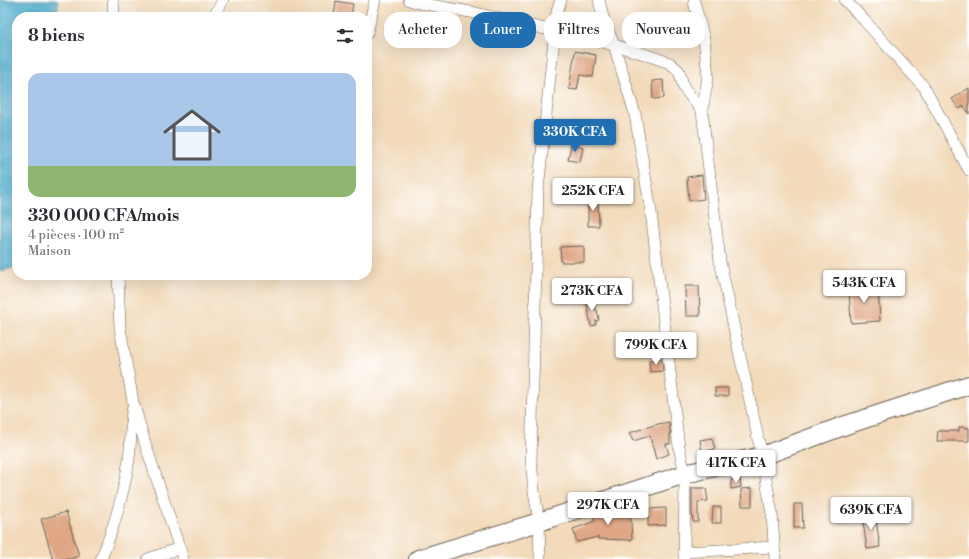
<!DOCTYPE html>
<html lang="fr">
<head>
<meta charset="utf-8">
<style>
	:root { --surface:#fff; --page:#f7f7f7; --text:#2b2b33; --muted:#7c7c81; --accent:#1f6fb2 }
	body { margin:0; font-family:"Libre Bodoni",serif; background:var(--page); color:var(--text); height:100vh; display:flex; flex-direction:column; font-size:15px; white-space:nowrap }
	* { box-sizing:border-box; margin:0 }
	p { font-size:13px; color:var(--muted) }
	.icon { flex:none; width:22px; height:22px; fill:none; stroke:currentColor; stroke-width:2; stroke-linecap:round; stroke-linejoin:round }
	.map { position:relative; flex:1; overflow:hidden }
	.details { position:absolute; left:12px; top:12px; width:360px; height:268px; display:flex; flex-direction:column; background:var(--surface); border-radius:16px; box-shadow:0 4px 16px #0002 }
	.details>* { flex:none }
	.hud { position:absolute; left:384px; top:12px; width:380px; height:36px; display:flex; gap:8px }
	.price { position:absolute; translate:-50% -34px; padding:0 9px; border-radius:4px; background:#fff; color:#222; font-size:13px; line-height:26px; filter:drop-shadow(0 1px 2px #0008) }
	.price::after { content:''; position:absolute; left:50%; top:24px; width:12px; height:9px; margin-left:-6px; background:inherit; clip-path:polygon(0 0,100% 0,50% 100%) }
	.price.on { background:var(--accent); color:#fff }
	ul { padding:0; list-style:none }
	li { display:grid; align-content:center; gap:8px; height:212px; padding:0 16px }
	li span { display:grid; place-items:center; height:124px; border-radius:12px; color:#555 }
	li>.icon { margin-inline-start:auto }
	span .icon { width:72px; height:72px; fill:#fffc; stroke-width:1 }
	li b { font-size:17px }
	h2 { display:flex; justify-content:space-between; align-items:center; height:48px; padding:0 16px; font-size:17px }
	.tag { padding:0 14px; border-radius:16px; background:var(--surface); box-shadow:0 4px 16px #0002; font-size:14px; line-height:36px }
	.tag.on { background:var(--accent); color:#fff }
	.map>svg:first-child { display:block }
</style>
</head>
<body>
<div class="map">
<svg width="969" height="559" viewBox="0 0 969 559">
	<rect width="100%" height="100%" fill="#fff"/>
	<filter id="ink" filterUnits="userSpaceOnUse"><feTurbulence type="fractalNoise" baseFrequency=".025" numOctaves="2"/><feDisplacementMap in="SourceGraphic" scale="8" xChannelSelector="R" yChannelSelector="G"/><feConvolveMatrix kernelMatrix="1 2 1 2 8 2 1 2 1" color-interpolation-filters="sRGB"/></filter>
	<filter id="wash" filterUnits="userSpaceOnUse"><feTurbulence type="fractalNoise" baseFrequency=".012" numOctaves="4" result="noise"/><feDisplacementMap in="SourceGraphic" scale="16" xChannelSelector="R" yChannelSelector="G"/><feGaussianBlur stdDeviation="0.9" result="paint"/><feColorMatrix in="noise" values="0 0 0 0 0 0 0 0 0 0 0 0 0 0 0 0 0 1.4 0 .05"/><feComposite in="paint" operator="in"/></filter>
	<g filter="url(#wash)">
		<rect width="100%" height="100%" fill="#f2daba"/>
		<!-- water -->
		<polygon fill="#4fadcd" stroke="#366474" points="0,0 58,0 57,17 17,17 17,266 0,272"/>
		<g id="blocks">
			<!-- building -->
			<g fill="#dfa785">
				<polygon points="336,1 353,4 351,17 334,17"/>
				<polygon points="684,17 686,44 675,45 673,18"/>
				<polygon points="575,51 596,55 593,77 580,75 577,90 569,89"/>
				<polygon points="663,80 664,98 653,99 652,81"/>
				<polygon points="969,88 969,114 964,106 959,109 952,99"/>
				<polygon points="571,144 583,147 580,162 568,160"/>
				<polygon points="702,175 704,199 689,201 687,177"/>
				<polygon points="588,197 598,197 599,226 588,226"/>
				<polygon points="584,246 584,262 561,262 560,247"/>
				<polygon points="685,286 699,286 700,316 686,316"/>
				<polygon points="878,286 880,321 851,323 849,288"/>
				<polygon points="586,299 595,299 595,310 597,310 599,320 596,321 596,325 591,326"/>
				<polygon points="661,359 663,371 650,372 649,360"/>
				<rect x="715" y="388" width="13" height="8"/>
				<polygon points="669,422 670,431 670,444 666,444 669,454 656,459 650,436 633,441 629,433 658,424"/>
				<polygon points="959,427 969,428 969,441 937,441 938,431 959,431"/>
				<polygon points="712,438 715,449 702,452 700,440"/>
				<polygon points="740,478 741,487 731,489 731,480"/>
				<polygon points="692,488 706,488 708,501 698,502 698,522 693,522 692,512"/>
				<polygon points="752,488 752,506 742,506 741,489"/>
				<polygon points="630,504 632,540 598,539 598,537 577,542 573,529 595,521 593,516"/>
				<polygon points="794,504 802,504 803,528 794,528"/>
				<polygon points="713,507 721,507 721,523 712,523"/>
				<polygon points="666,508 666,525 648,526 648,509"/>
				<polygon points="66,512 79,556 70,559 53,559 41,519"/>
				<polygon points="875,513 880,547 867,549 862,515"/>
			</g>
		</g>
	</g>
	<g filter="url(#ink)">
		<use href="#blocks" fill-opacity="0" stroke="#675e53" stroke-width="1"/>
		<g fill="none" stroke-linecap="round" stroke-linejoin="round">
			<!-- minor casing -->
			<g stroke="#675e53" stroke-width="12">
				<g id="minor">
					<polyline points="113,0 114,17"/>
					<polyline points="409,0 419,3 476,13 614,45 644,54 670,63 679,71 684,88 702,111"/>
					<polyline points="599,0 603,17 614,45 635,114 642,157 651,212 679,447 685,474 684,559"/>
					<polyline points="694,0 694,2 704,39 708,77 702,111 720,261 737,342 762,456 772,514 775,559"/>
					<polyline points="845,0 863,19 924,87 969,170"/>
					<polyline points="212,17 217,11 223,0"/>
					<polyline points="367,33 375,0"/>
					<polyline points="118,275 120,328 133,402 146,446 183,559"/>
					<polyline points="684,552 774,547"/>
					<path d="M 101,559 C 114,527 124,493 129,459 C 131,443 131,426 132,410"/>
					<polyline points="148,559 180,548"/>
					<polyline points="540,559 539,522 534,491 531,461 538,190 557,11 561,0"/>
				</g>
			</g>
			<!-- primary casing -->
			<g stroke="#675e53" stroke-width="20">
				<polyline id="primary" points="418,559 539,522 685,474 762,456 846,425 969,385"/>
			</g>
			<!-- minor -->
			<use href="#minor" stroke="#fff" stroke-width="11"/>
			<!-- primary -->
			<use href="#primary" stroke="#fff" stroke-width="18"/>
		</g>
	</g>
</svg>
<b class="price on" style="left:575px;top:153px">330K CFA</b>
<b class="price" style="left:593px;top:212px">252K CFA</b>
<b class="price" style="left:864px;top:304px">543K CFA</b>
<b class="price" style="left:592px;top:312px">273K CFA</b>
<b class="price" style="left:656px;top:366px">799K CFA</b>
<b class="price" style="left:736px;top:484px">417K CFA</b>
<b class="price" style="left:608px;top:526px">297K CFA</b>
<b class="price" style="left:871px;top:531px">639K CFA</b>
<div class="hud">
<a class="tag">Acheter</a>
<a class="tag on">Louer</a>
<a class="tag">Filtres</a>
<a class="tag">Nouveau</a>
</div>
<section class="details">
<h2>8 biens<svg class="icon" aria-label="filters" viewBox="0 0 24 24"><path d="M4 7h16M4 17h16"/><circle cx="9" cy="7" r="2"/><circle cx="15" cy="17" r="2"/></svg></h2>
<ul>
<li><span style="background:linear-gradient(#a9c7e8 75%,#8fb573 0)"><svg class="icon" aria-label="home" viewBox="0 0 24 24"><path d="M3 11l9-7 9 7M6 9v11h12V9"/></svg></span><div><b>330 000 CFA/mois</b><p>4 pièces · 100 m²</p><p>Maison</p></div></li>
</ul>
</section>
</div>
</body>
</html>
